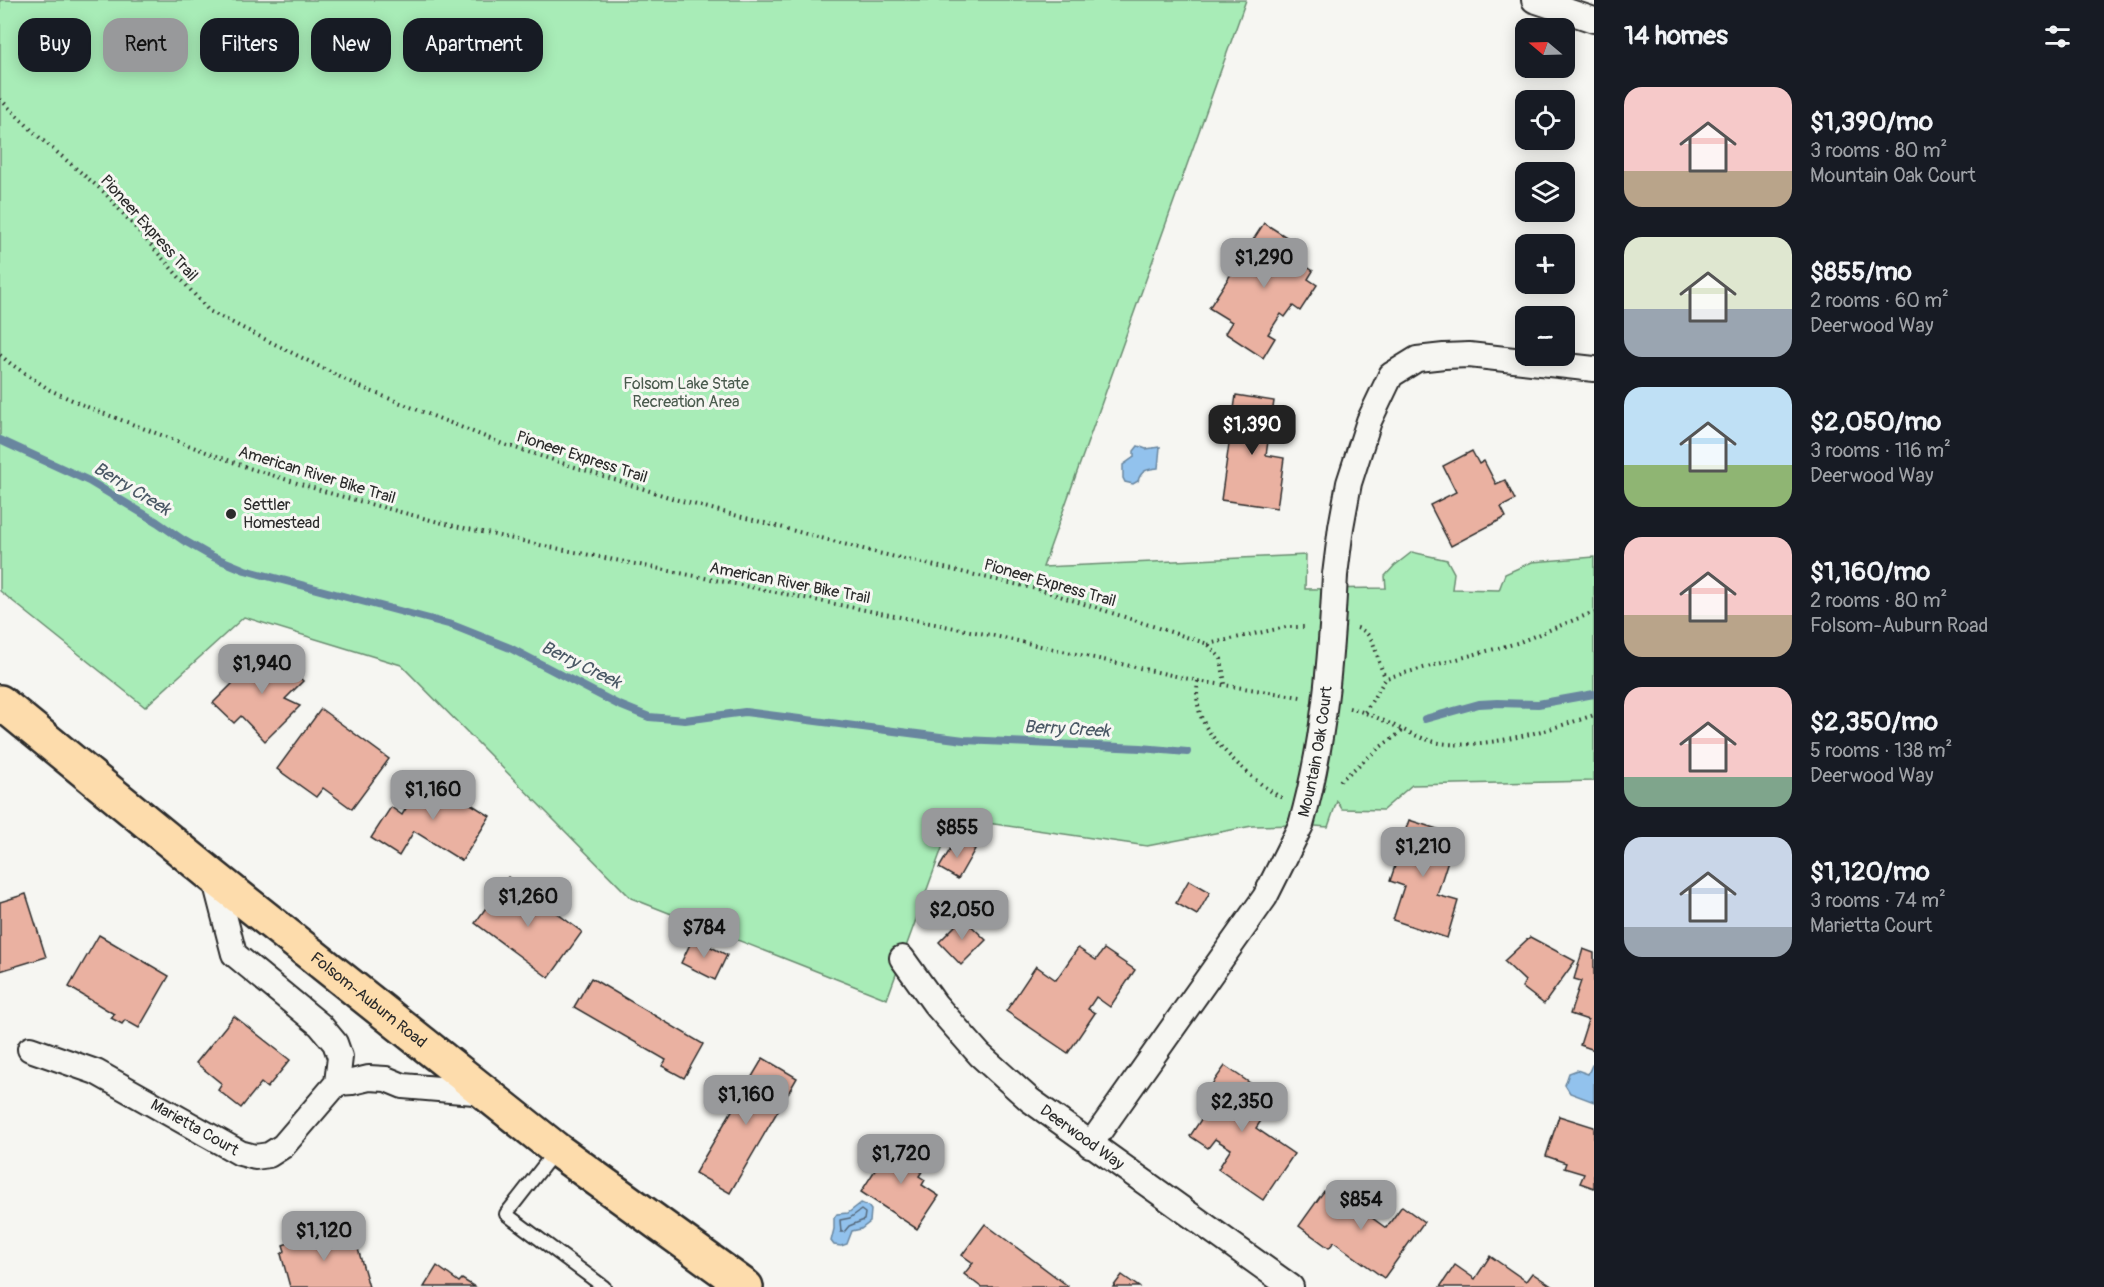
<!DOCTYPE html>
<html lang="en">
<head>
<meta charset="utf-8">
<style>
	:root { --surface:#171b24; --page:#242831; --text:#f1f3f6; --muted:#9ea1a6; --accent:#98999b }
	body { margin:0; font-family:Pangolin,sans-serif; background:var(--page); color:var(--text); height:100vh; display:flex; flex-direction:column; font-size:22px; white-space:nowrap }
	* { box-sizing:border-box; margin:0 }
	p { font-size:20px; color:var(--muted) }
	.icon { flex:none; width:33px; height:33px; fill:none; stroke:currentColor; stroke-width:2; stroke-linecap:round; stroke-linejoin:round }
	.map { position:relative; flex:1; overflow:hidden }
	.side { display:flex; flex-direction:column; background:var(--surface); width:510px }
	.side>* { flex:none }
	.banner { position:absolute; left:18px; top:18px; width:570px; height:54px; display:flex; gap:12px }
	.needle { width:39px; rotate:289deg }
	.tools { position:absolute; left:1515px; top:18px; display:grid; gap:12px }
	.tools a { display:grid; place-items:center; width:60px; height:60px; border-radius:12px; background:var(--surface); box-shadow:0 3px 15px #0003; font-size:30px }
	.price { position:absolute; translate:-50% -51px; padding:0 14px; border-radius:12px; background:var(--accent); color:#111; font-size:20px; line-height:39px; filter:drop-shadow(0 2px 3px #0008) }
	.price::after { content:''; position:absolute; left:50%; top:36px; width:18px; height:14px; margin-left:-9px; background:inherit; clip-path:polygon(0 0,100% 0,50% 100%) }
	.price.on { background:#222; color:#fff }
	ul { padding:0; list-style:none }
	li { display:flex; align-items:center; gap:18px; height:150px; padding:0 30px }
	li span { display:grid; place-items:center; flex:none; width:168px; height:120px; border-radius:18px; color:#555 }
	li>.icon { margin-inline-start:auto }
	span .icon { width:72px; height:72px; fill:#fffc; stroke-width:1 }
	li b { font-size:26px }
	h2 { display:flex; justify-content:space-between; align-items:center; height:72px; padding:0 30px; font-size:26px }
	.tag { padding:0 21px; border-radius:18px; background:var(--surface); box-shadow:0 3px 15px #0003; font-size:21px; line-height:54px }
	.tag.on { background:var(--accent); color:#111 }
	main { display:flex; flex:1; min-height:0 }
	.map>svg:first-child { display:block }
</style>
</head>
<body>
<main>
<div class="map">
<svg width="1594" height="1287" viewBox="0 0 1594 1287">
	<rect width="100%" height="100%" fill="#f6f6f2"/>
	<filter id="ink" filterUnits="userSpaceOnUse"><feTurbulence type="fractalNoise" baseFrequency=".0167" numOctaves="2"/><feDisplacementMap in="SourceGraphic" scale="12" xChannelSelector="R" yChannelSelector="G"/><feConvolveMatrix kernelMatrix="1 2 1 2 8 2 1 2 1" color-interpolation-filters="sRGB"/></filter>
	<g filter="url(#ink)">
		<!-- green -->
		<polygon fill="#a8ecb7" stroke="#6a8c71" stroke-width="1.5" points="0,0 1246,0 1043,567 1306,555 1305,589 1386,588 1385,576 1394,566 1412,552 1447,560 1454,573 1452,589 1499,590 1505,574 1532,562 1594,557 1594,781 1412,785 1383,810 1342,809 1337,801 1328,827 1301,825 1252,826 1147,846 953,818 887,999 631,898 401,665 244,617 145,707 0,591"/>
		<!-- water -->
		<g fill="#92c2ed" stroke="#69869f" stroke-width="1.5">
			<path d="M 1138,446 L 1146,449 L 1160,447 L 1158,468 C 1148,469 1141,470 1138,481 L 1133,484 L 1125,482 L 1123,478 L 1123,465 L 1134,457 L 1134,451 Z"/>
			<polygon points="1592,1065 1594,1065 1594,1102 1570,1093 1565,1085 1569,1073 1577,1070 1588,1074"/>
			<polygon points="861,1203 868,1206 871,1210 870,1222 861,1229 852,1231 847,1244 841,1246 834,1245 831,1241 834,1229 834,1218 837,1214 848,1213"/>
		</g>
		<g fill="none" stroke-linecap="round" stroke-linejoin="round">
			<!-- shore -->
			<polygon stroke="#546779" stroke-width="1.5" points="861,1210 865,1213 864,1220 849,1226 844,1232 841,1232 840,1220 850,1218"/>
			<!-- stream -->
			<g stroke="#69869f" stroke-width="8">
				<polyline points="0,440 89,481 157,522 183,540 211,556 245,570 452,625 510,648 617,704 649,717 685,720 745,712 964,740 1141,748 1187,752"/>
				<polyline points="1425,719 1479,704 1497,703 1538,704 1594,694"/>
			</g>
		</g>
		<!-- building -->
		<g fill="#eab1a1" stroke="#2b2b2b" stroke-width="1.5">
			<polygon points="1264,223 1304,248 1297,260 1313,271 1308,279 1317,285 1300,311 1293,306 1285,317 1281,314 1268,334 1275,338 1263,358 1225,333 1232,322 1209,308"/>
			<polygon points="1236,395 1274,401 1266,455 1284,458 1277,508 1221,500"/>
			<polygon points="1472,451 1479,464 1484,461 1496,484 1505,480 1515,500 1501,507 1506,517 1451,546 1430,505 1456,492 1443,466"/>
			<polygon points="269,647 303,681 285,699 300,706 265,741 241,716 234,723 213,703"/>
			<polygon points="321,709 389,759 352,809 323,788 316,797 277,769"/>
			<polygon points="426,776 490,816 462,861 414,831 399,856 371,838 391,807 402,815"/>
			<polygon points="1409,820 1456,835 1437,895 1458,901 1447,938 1393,920 1404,886 1390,881 1396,863 1386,860 1393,838 1402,841"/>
			<polygon points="957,838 975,849 958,879 939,868"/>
			<polygon points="508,877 582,932 549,978 475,923"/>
			<polygon points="1189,880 1210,892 1197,915 1176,903"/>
			<polygon points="26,894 46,957 0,971 0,902"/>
			<polygon points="963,918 986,940 961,965 939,942"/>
			<polygon points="99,935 169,976 139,1028 125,1020 122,1024 111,1018 114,1014 69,987"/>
			<polygon points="1530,937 1575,961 1544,1004 1522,987 1525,981 1504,961"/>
			<polygon points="693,938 727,955 715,980 681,963"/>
			<polygon points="1078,948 1096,960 1104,949 1135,970 1110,1007 1096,997 1088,1009 1095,1013 1068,1053 1006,1011 1036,966 1056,980"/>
			<polygon points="1583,949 1594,953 1594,1050 1580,1045 1588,1020 1570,1014 1581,981 1574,979"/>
			<polygon points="591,978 703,1044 684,1078 662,1066 666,1060 574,1007"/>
			<polygon points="234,1016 290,1060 267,1088 261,1083 241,1108 218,1090 222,1084 196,1063"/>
			<polygon points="763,1058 797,1078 730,1193 695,1173"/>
			<polygon points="1225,1066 1275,1100 1256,1128 1294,1154 1263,1200 1218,1169 1231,1149 1215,1139 1208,1148 1190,1136 1212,1103 1203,1097"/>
			<polygon points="1559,1116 1594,1127 1594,1188 1580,1183 1584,1174 1564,1168 1566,1163 1546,1156"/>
			<polygon points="890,1139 928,1163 919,1176 925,1180 922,1185 939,1196 917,1229 861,1192 879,1164 875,1161"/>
			<polygon points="1340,1187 1349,1193 1349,1201 1386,1228 1402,1206 1424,1222 1384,1278 1334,1242 1329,1248 1299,1226 1324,1191 1332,1198"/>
			<polygon points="985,1224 1068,1286 1067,1287 981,1287 964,1274 973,1263 962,1255"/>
			<polygon points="334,1230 338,1240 354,1235 369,1287 290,1287 281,1254 285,1251 283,1245 316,1233 321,1236"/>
			<polygon points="1490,1256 1526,1281 1532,1273 1553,1287 1440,1287 1455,1265 1475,1279"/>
			<polygon points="437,1266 459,1282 462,1279 475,1287 424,1287"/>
			<polygon points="1122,1275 1139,1287 1113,1287"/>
		</g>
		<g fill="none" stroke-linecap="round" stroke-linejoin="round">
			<!-- lane casing -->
			<g stroke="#2b2b2b" stroke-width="16">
				<polyline id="lane" points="556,1150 506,1214 604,1287"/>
			</g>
			<!-- street casing -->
			<g stroke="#2b2b2b" stroke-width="28">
				<g id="street">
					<polyline points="1534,0 1594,20"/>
					<polyline points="1335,575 1341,527 1349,483 1369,421 1391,375 1417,359 1444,356 1469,355 1594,369"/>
					<path id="s1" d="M 902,958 L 935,1004 L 980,1055 L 1030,1100 L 1291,1287"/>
					<path id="s2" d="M 30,1049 L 96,1072 L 240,1153 L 255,1157 L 269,1155 L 283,1146 L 337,1083 L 340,1057 L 335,1043 L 320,1025 L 234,954 L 214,877"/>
					<polyline points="337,1083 352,1082 369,1078 386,1079 403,1086 486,1093"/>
					<polyline points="1090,1145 1265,897 1301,825"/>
				</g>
			</g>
			<!-- primary casing -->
			<g stroke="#2b2b2b" stroke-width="38">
				<g id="primary">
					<path id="s3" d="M 0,702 L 214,877 L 557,1150 L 746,1287"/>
				</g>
			</g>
			<!-- path -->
			<g stroke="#2b2b2b" stroke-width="4" stroke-dasharray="1.5 4.5" stroke-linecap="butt">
				<polyline points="0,99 40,138 104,192 209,311 358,386 503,444 678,500 878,553 1041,590 1208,644 1221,659 1225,684"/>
				<polyline points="0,355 11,364 50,390 92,409 249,468 336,495 446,524 540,545 995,636 1198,681 1301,697"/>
				<path d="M 1357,628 C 1378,634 1375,661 1386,678"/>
				<polyline points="1208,644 1286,627 1308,627"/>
				<path d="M 1198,681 C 1196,695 1197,710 1204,723 C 1215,746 1259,786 1282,798"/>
				<path d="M 1349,708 C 1379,715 1405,734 1435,742 C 1478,752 1552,729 1594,715"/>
				<polyline points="1365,712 1386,678 1517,643 1594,612"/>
				<polyline points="1340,781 1379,748 1404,730"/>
			</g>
			<!-- lane -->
			<use href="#lane" stroke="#f6f6f2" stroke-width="12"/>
			<!-- street -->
			<use href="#street" stroke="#f6f6f2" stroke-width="24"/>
			<!-- primary -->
			<use href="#primary" stroke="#fddcac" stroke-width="33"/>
			<!-- street-bridge casing -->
			<g stroke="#2b2b2b" stroke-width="28" stroke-linecap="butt">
				<g id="street-bridge">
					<path id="s4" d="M 1301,825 C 1324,744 1331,659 1335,575"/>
				</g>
			</g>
			<!-- street-bridge -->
			<use href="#street-bridge" stroke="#f6f6f2" stroke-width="24"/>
		</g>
	</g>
	<!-- markers -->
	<circle fill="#2b2b2b" stroke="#f6f6f2" stroke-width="2" cx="231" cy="514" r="6"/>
	<g text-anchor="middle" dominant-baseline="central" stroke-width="6" stroke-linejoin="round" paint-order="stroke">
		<!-- street labels -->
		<g font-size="16" fill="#2b2b2b" stroke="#f6f6f2">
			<text transform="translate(149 228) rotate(48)">Pioneer Express Trail</text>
			<text transform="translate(582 457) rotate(18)">Pioneer Express Trail</text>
			<text transform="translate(317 475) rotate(17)">American River Bike Trail</text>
			<text transform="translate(790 583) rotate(11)">American River Bike Trail</text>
			<text transform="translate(1050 583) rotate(16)">Pioneer Express Trail</text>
			<text stroke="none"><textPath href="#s4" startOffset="75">Mountain Oak Court</textPath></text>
			<text stroke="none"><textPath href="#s3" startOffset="474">Folsom-Auburn Road</textPath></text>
			<text stroke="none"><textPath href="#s2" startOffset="183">Marietta Court</textPath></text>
			<text stroke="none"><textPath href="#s1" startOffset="256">Deerwood Way</textPath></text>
		</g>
		<!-- park labels -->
		<g font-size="16" fill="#4a5b4e" stroke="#f6f6f2">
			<text x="686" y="384">Folsom Lake State<tspan x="686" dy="18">Recreation Area</tspan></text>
		</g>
		<!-- poi labels -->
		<g font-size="16" fill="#2b2b2b" stroke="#f6f6f2" text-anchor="start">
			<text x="243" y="505">Settler<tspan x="243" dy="18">Homestead</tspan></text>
		</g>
		<!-- water labels -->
		<g font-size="18" font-style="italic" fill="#4a5865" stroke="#f6f6f2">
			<text transform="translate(132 489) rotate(31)">Berry Creek</text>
			<text transform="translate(581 665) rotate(26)">Berry Creek</text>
			<text transform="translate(1067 729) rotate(3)">Berry Creek</text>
		</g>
	</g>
</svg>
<div class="tools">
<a><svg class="needle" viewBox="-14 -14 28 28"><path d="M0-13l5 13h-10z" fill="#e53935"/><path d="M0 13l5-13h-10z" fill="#9ea1a6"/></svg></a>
<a><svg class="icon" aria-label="locate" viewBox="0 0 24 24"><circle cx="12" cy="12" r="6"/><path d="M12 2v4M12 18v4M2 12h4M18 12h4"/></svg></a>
<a><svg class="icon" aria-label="layers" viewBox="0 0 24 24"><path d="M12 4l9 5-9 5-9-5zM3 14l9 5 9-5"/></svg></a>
<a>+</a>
<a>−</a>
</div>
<b class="price" style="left:1264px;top:289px">$1,290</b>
<b class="price on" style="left:1252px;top:456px">$1,390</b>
<b class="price" style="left:262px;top:695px">$1,940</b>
<b class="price" style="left:433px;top:821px">$1,160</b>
<b class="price" style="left:957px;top:859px">$855</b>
<b class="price" style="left:1423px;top:878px">$1,210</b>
<b class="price" style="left:528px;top:928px">$1,260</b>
<b class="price" style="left:962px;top:941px">$2,050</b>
<b class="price" style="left:704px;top:959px">$784</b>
<b class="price" style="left:746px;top:1126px">$1,160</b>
<b class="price" style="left:1242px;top:1133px">$2,350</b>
<b class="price" style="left:901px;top:1185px">$1,720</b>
<b class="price" style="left:1361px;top:1231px">$854</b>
<b class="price" style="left:324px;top:1262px">$1,120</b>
<div class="banner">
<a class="tag">Buy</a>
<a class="tag on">Rent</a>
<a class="tag">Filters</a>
<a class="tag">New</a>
<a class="tag">Apartment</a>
</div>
</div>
<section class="side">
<h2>14 homes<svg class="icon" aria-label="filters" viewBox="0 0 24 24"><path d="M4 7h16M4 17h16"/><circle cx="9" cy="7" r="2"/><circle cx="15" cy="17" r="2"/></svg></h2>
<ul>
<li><span style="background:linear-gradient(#f6c9c9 70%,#b9a48a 0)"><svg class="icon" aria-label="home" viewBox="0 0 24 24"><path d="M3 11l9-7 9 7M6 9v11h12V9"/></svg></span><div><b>$1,390/mo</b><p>3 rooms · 80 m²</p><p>Mountain Oak Court</p></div></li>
<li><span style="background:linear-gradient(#dfe7d0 60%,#9aa5b1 0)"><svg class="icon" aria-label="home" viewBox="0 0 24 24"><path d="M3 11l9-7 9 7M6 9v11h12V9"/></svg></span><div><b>$855/mo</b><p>2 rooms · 60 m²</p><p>Deerwood Way</p></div></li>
<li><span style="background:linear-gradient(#bfe0f5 65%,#8fb573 0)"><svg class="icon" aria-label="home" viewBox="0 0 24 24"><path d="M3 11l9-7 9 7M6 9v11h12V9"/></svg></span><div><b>$2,050/mo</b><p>3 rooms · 116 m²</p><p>Deerwood Way</p></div></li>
<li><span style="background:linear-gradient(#f6c9c9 65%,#b9a48a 0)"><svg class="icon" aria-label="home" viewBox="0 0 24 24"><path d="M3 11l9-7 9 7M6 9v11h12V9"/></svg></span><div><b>$1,160/mo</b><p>2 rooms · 80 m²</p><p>Folsom-Auburn Road</p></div></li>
<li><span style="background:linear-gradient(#f6c9c9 75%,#7fa58c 0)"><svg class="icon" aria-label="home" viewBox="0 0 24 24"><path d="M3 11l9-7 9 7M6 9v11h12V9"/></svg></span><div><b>$2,350/mo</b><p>5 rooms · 138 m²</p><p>Deerwood Way</p></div></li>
<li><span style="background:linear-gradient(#c9d6e8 75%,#9aa5b1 0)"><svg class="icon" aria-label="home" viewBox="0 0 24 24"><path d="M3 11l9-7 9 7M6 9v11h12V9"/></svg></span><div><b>$1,120/mo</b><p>3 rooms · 74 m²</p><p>Marietta Court</p></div></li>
</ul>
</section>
</main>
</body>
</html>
